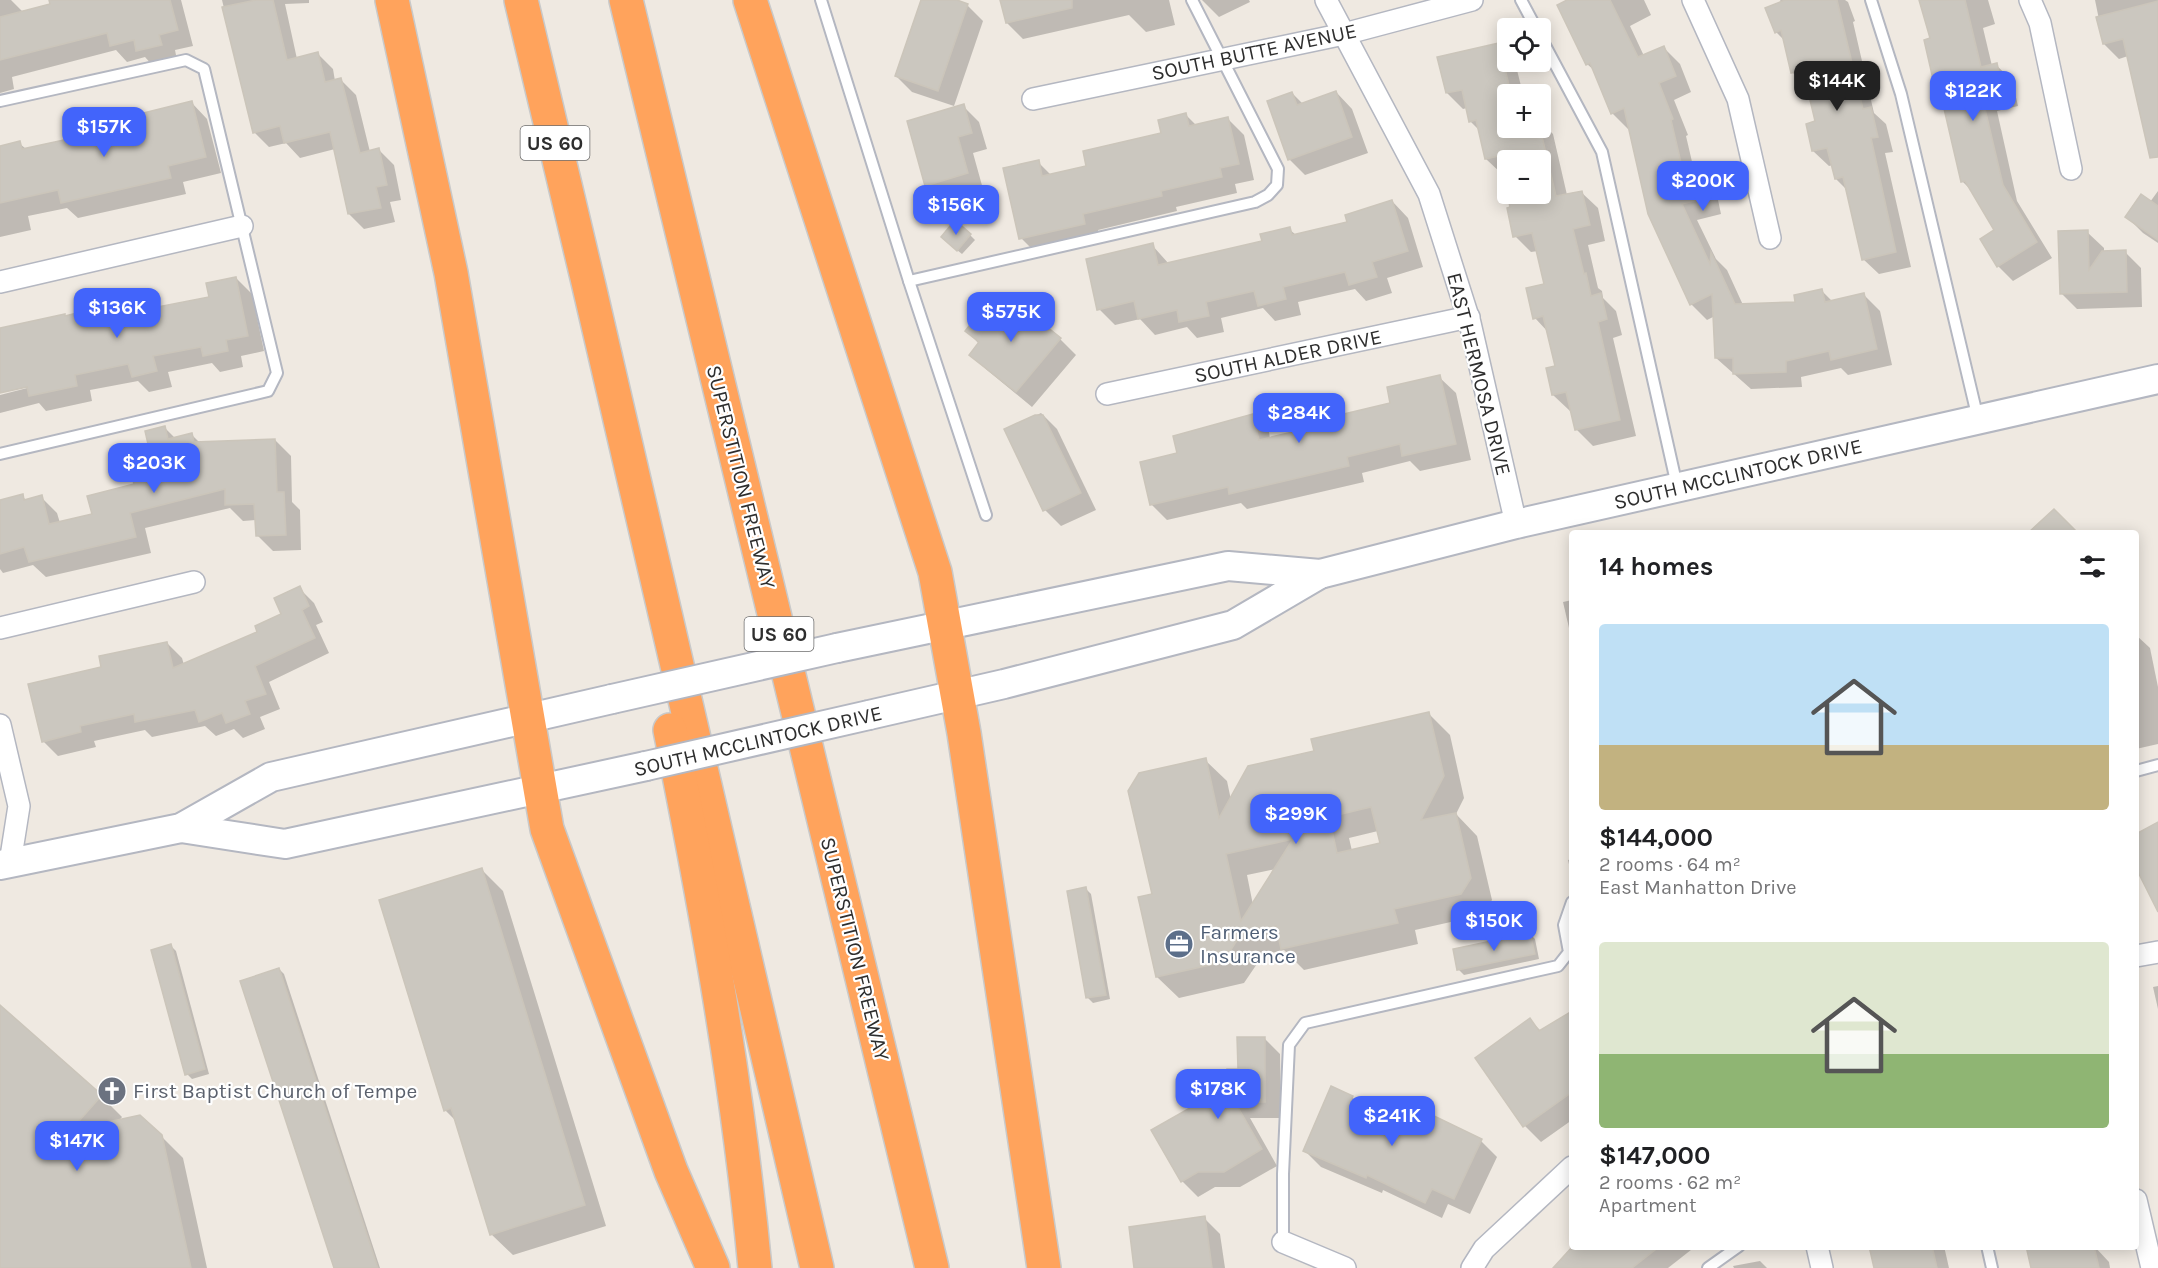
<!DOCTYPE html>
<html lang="en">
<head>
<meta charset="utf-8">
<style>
	:root { --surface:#fff; --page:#f2f2f2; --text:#202124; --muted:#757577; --accent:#4264fb }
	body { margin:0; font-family:Karla,sans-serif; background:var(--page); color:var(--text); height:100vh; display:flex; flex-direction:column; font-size:22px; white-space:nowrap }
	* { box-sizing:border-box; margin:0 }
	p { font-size:20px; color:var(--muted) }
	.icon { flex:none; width:33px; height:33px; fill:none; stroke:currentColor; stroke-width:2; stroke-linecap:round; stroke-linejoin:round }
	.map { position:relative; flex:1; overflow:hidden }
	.side { position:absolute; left:1569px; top:530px; width:570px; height:720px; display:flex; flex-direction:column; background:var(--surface); border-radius:6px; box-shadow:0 3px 15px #0003 }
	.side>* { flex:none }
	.fabs { position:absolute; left:1497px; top:18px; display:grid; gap:12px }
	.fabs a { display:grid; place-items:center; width:54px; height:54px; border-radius:6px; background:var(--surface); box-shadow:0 3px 15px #0003; font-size:30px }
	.price { position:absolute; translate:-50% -51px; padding:0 14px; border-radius:12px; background:var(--accent); color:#fff; font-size:20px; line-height:39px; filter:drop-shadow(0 2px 3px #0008) }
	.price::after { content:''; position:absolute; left:50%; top:36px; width:18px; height:14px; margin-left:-9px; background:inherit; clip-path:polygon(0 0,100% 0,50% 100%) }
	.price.active { background:#222; color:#fff }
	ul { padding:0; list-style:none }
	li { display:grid; align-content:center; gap:12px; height:318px; padding:0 30px }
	li span { display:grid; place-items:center; height:186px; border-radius:6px; color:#555 }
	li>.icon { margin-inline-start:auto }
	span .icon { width:108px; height:108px; fill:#fffc; stroke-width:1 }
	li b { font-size:26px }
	h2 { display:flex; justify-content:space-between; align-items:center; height:72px; padding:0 30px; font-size:26px }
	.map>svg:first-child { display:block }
</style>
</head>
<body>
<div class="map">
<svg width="2158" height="1268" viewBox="0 0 2158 1268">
	<rect width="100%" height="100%" fill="#efe9e1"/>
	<!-- shadow -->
	<g fill="#0003" fill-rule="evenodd">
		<polygon points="0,0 11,0 22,11 52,5 50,0 181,0 193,46 175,50 177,60 153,66 145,57 127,62 116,50 12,77 14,89 0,93"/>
		<polygon points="222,0 309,0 309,3 285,4 297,59 318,54 333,69 335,81 341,80 356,95 370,152 379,150 394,165 401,200 390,202 395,222 364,229 349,214 335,149 300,158 286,143 269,147 254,132"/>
		<polygon points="922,0 953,0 967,5 983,21 954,106 912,92 896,76"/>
		<polygon points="1002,0 1169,0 1175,25 1146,32 1129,15 1023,39 1007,23"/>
		<polygon points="1202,0 1249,0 1250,2 1219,17"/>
		<polygon points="1570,0 1644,0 1651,15 1630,26 1644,56 1664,48 1680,64 1691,92 1674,100 1688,135 1686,136 1693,166 1698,165 1714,181 1721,214 1697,220 1716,259 1727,270 1743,305 1797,303 1822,291 1833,302 1864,295 1880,311 1892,365 1848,375 1841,368 1801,377 1802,387 1751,389 1716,358 1715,316 1707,320 1691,304 1630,128 1628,129 1612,113 1596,72 1587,64"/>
		<polygon points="1780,0 1845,0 1848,2 1855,21 1853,22 1874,113 1886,124 1893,152 1885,153 1911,267 1879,274 1863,259 1847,190 1836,179 1833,165 1829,166 1813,151 1817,122 1808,87 1792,72 1785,41 1776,32 1782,3"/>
		<polygon points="1921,0 1988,0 1995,24 1983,28 1992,66 1996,65 2012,80 2018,106 1997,111 2017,201 2052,258 2013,281 1998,266 1996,231 1974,193 1962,181 1941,92 1937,87 1932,39"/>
		<polygon points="2095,0 2158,0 2158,155 2128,56 2119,59 2104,44"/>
		<polygon points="1499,44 1508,53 1508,62 1515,62 1523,94 1508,94 1508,128 1540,128 1540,121 1553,134 1567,195 1581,192 1598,208 1605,241 1588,245 1598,288 1602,291 1603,298 1616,311 1622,335 1613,338 1636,436 1593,446 1577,430 1572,410 1570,411 1553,395 1557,367 1548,332 1535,318 1546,285 1538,251 1531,252 1515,236 1509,194 1540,194 1540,160 1508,160 1503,175 1486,159 1480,131 1470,121 1467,108 1463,109 1447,93"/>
		<polygon points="1336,92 1352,109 1368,153 1305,175 1289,159 1292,93 1303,104"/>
		<polygon points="191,102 207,119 221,173 183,182 186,194 78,218 67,208 28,216 31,230 0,237 0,147 19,143 26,149 131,127"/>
		<polygon points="963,106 979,122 987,149 973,153 983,189 943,201 927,185"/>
		<polygon points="1186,115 1197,126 1228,119 1244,135 1254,180 1235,184 1237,193 1176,207 1177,211 1098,230 1100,239 1037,254 1021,238 1038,162 1052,176 1088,167 1163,134"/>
		<polygon points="2158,191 2158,243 2143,233 2127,217 2150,202"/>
		<polygon points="1392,201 1408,218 1423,267 1387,278 1392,293 1366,301 1355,289 1298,302 1301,315 1275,321 1263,308 1221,318 1224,332 1197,338 1187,327 1155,335 1140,319 1115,325 1099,309 1152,245 1169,264 1263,242 1289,229 1296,235 1349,223"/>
		<polygon points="2087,232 2104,248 2104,252 2125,252 2141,268 2142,307 2077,309 2061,293"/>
		<polygon points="970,235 975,240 962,254 947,242"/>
		<polygon points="236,278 252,294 264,351 241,356 243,367 220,372 212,363 168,372 172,387 149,392 138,381 90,390 92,401 46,411 39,403 0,413 0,395 35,386 34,383 0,392 0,330 66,318 128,302 139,313 211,298"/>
		<polygon points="1001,316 1060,339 1076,355 1032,407 987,370 971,354 979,344 967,331"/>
		<polygon points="1439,377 1456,393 1471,460 1420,471 1410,461 1362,473 1364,482 1247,509 1241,503 1167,520 1151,504 1179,455 1253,416 1269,432 1270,439 1303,432 1323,402 1338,417 1392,404"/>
		<polygon points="1041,413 1057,429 1096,510 1061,526 1045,510 1006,430"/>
		<polygon points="165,428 176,439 192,435 200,443 275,440 291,456 292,502 300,510 301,550 273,551 257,535 257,520 243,521 230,508 145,528 151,553 46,577 33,565 3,573 0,569 0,501 22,496 27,501 41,497 57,513 60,523 94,515 136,485 149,445"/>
		<polygon points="2054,511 2076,532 2031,532"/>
		<polygon points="299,588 314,603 323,622 316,625 329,653 269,682 280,709 260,717 265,729 243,738 234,729 216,736 205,726 152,737 145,730 94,741 96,747 58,756 43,741 103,668 167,643 182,658 184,665 259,633 283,615"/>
		<polygon points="1572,600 1572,641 1563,602"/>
		<polygon points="2136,635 2150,648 2158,687 2158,744 2136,749"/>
		<path d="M 1429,714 L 1450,735 L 1464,798 L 1456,814 L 1477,836 L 1492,900 L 1482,915 L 1415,930 L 1418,944 L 1304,970 L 1284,950 L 1263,955 L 1244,983 L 1179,998 L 1157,977 L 1154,895 L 1205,760 L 1227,781 L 1231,800 L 1316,752 ZM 1378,831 L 1382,844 L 1352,851 L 1349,838 ZM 1276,869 L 1253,905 L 1247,875 Z"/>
		<polygon points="1572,859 1572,877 1568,860"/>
		<polygon points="482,870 503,891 606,1226 513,1255 491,1234 457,1122 445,1110"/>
		<polygon points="1086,889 1091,894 1110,999 1093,1003 1088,998"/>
		<polygon points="1530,934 1535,939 1539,959 1464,975 1459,970 1455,950"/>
		<polygon points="171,946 176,951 209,1074 192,1079 187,1074"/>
		<polygon points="279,969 284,974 380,1268 336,1268"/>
		<polygon points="2158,986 2158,1009 2153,987"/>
		<polygon points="0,1011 101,1096 122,1117 118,1122 161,1136 183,1158 207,1268 0,1268"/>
		<polygon points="1572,1013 1572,1120 1541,1142 1525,1126 1530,1020 1541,1031"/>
		<polygon points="1264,1038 1280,1054 1281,1118 1250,1118 1277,1166 1240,1187 1215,1187 1198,1197 1182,1181 1228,1087"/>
		<polygon points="1352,1097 1360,1105 1421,1131 1429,1115 1481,1141 1497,1157 1470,1214 1448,1204 1442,1218 1383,1190 1382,1193 1321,1167 1305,1151"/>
		<polygon points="1204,1218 1220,1234 1225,1268 1136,1268"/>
		<polygon points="1575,1246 1696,1246 1668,1268 1555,1268"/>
		<polygon points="1874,1246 1944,1246 1949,1268 1875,1268"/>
		<polygon points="2094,1246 2109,1262 2110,1268 2032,1268"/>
		<polygon points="1760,1261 1767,1268 1734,1268 1733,1266"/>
	</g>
	<!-- building -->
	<g fill="#cbc7bf" stroke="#cbc5ba" stroke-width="1.5" fill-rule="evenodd">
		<polygon points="49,0 170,0 178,30 159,35 162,45 136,51 134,40 110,46 107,33 0,60 0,17 50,4"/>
		<polygon points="256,0 273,0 287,60 318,52 325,82 341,78 360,153 379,148 387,185 376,187 381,208 348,214 330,132 284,143 280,126 253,133 222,7"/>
		<polygon points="921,0 957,0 968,4 938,91 895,76"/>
		<polygon points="1000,0 1072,0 1072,8 1006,23"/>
		<polygon points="1567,0 1610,0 1638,57 1664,46 1676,76 1659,83 1673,119 1671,120 1682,167 1698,164 1706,198 1682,204 1710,264 1711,252 1735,304 1795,302 1794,295 1822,289 1825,302 1864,293 1877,349 1831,360 1829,351 1786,361 1786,372 1733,374 1733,358 1715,358 1712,294 1690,305 1648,214 1624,108 1611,114 1590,63 1586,65 1557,5"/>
		<polygon points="1785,0 1837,0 1863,109 1871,107 1878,137 1871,138 1896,252 1862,260 1843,177 1835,179 1827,148 1812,151 1806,124 1815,121 1803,70 1791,73 1781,30 1775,33 1765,8"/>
		<polygon points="1919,0 1965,0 1981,67 1997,63 2003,91 1982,96 2003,185 2037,242 1997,267 1980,239 1994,230 1965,181 1961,182 1939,87 1935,88 1924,40 1930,38"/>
		<polygon points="2158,1 2158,157 2150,158 2123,39 2103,44 2096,17"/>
		<path d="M 1499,43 L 1511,94 L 1508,94 L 1508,128 L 1540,128 L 1556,196 L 1582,191 L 1590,225 L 1573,229 L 1584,274 L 1586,273 L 1591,296 L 1601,293 L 1607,319 L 1598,322 L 1620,420 L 1575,430 L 1566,392 L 1552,395 L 1546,368 L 1555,366 L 1543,316 L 1533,319 L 1526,288 L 1544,284 L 1532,233 L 1513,237 L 1507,208 L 1510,207 L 1499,156 L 1485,159 L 1476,120 L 1469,122 L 1462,90 L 1446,93 L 1437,57 ZM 1508,160 L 1540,160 L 1540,194 L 1508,194 Z"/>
		<polygon points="1336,91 1352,137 1288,160 1267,101 1292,92 1297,105"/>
		<polygon points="192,101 206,157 168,166 171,178 61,203 58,190 0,203 0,146 20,141 22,149 129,126 127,117"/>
		<polygon points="964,104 972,133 958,137 968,173 925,186 907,121"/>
		<polygon points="1186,113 1189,126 1228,117 1239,164 1220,168 1222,177 1161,191 1162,196 1083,214 1085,224 1019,239 1003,168 1039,160 1042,176 1086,166 1083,151 1161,133 1158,120"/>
		<polygon points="2141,194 2158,206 2158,240 2125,217"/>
		<polygon points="1392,200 1408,251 1372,262 1377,277 1349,285 1345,272 1283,287 1286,299 1258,306 1254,291 1206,302 1209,316 1179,322 1177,310 1138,319 1134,301 1097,310 1086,259 1153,243 1158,265 1262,241 1260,234 1290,227 1292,235 1347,222 1345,215"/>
		<polygon points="955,220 971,234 957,251 941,237"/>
		<polygon points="2088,230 2089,270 2102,251 2126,250 2127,292 2060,294 2058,231"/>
		<polygon points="236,277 248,336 226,340 228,351 203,356 201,347 153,356 157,371 132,377 128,364 75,375 77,386 29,396 27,387 0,393 0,328 65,314 65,316 129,300 132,312 209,297 206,283"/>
		<polygon points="1012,299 1061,338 1016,392 969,355 979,342 965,331 987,303 1000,314"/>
		<polygon points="1440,375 1456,444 1402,456 1400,444 1347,457 1349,466 1229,494 1228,487 1150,505 1140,462 1177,453 1173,436 1253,414 1259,440 1301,430 1296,407 1323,400 1327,418 1390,403 1387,387"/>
		<polygon points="1035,415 1043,415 1081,493 1043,511 1004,429"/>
		<polygon points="165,426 168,439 192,433 194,442 275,439 277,492 284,492 286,535 256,536 254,504 225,505 225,489 130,513 136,537 29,562 24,547 0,554 0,500 23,494 24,500 42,495 49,524 92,514 87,496 134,484 125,449 148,444 145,431"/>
		<polygon points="2054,509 2077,532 2029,532"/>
		<polygon points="300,586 309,606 302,610 315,638 255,666 266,694 245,701 250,714 226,723 222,713 199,722 195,710 135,722 134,714 80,726 81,732 42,742 28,684 101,667 99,656 167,642 173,668 257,632 255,626 281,614 274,598"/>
		<path d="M 1429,712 L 1444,776 L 1421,820 L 1456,813 L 1471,878 L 1461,894 L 1394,909 L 1398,923 L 1281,949 L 1276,926 L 1241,934 L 1223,962 L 1156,977 L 1138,897 L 1152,894 L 1128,791 L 1139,773 L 1206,758 L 1219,818 L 1248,766 L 1314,751 L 1311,739 ZM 1371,807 L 1380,843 L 1337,853 L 1329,817 ZM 1293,839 L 1241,921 L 1226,854 Z"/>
		<polygon points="2158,822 2158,912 2136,868 2136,834"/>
		<polygon points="482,868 585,1205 490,1235 451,1108 444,1111 379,900"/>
		<polygon points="1086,887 1106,995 1086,998 1067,891"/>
		<polygon points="1530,933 1535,954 1457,970 1453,949"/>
		<polygon points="171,944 205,1069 185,1075 151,950"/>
		<polygon points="279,968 378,1268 334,1268 240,981"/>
		<polygon points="0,1005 102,1095 71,1130 140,1115 162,1135 191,1268 0,1268"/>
		<polygon points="1572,1011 1572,1092 1523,1127 1475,1058 1530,1018 1539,1031"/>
		<polygon points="1237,1037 1265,1037 1265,1102 1235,1102 1262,1149 1224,1172 1198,1172 1181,1182 1151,1130 1227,1087 1227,1069 1238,1069"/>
		<polygon points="1331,1086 1353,1096 1351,1100 1420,1129 1428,1113 1482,1139 1454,1199 1432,1189 1425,1203 1367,1175 1366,1178 1303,1151"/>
		<polygon points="1205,1216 1212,1268 1134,1268 1129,1227"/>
		<polygon points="1573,1246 1660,1246 1632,1268 1553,1268"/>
		<polygon points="1869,1246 1932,1246 1937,1268 1874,1268"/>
		<polygon points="2026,1246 2094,1246 2099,1268 2031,1268"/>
	</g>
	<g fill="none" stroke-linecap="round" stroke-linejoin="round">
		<!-- service casing -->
		<g stroke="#b4b7c1" stroke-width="14">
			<g id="service">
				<polyline points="821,0 909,281 986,515"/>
				<polyline points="1521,0 1536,28"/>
				<polyline points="1871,0 1901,94 1978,419"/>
				<polyline points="1540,36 1602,152 1677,486"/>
				<polyline points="0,101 186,60 204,69 277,373 268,391 0,454"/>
				<polyline points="909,281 1255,202 1268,195 1277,185 1278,169 1192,0"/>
				<polyline points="2136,771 2158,765"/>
				<polyline points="1283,1242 1283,1174 1289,1045 1305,1023 1558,966 1569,952 1564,925 1572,902"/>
				<polyline points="1987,1246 1992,1268"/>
				<polyline points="1708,1268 1739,1246"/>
			</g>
		</g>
		<!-- minor casing -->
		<g stroke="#b4b7c1" stroke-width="24">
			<g id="minor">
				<polyline points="1326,0 1429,194 1470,323 1516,524"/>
				<polyline points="1693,0 1738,99 1770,238"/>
				<polyline points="2030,0 2040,23 2071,169"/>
				<polyline points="1033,99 1344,34 1472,0"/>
				<polyline points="0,282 242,226"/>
				<polyline points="1107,394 1469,317"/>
				<polyline points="0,628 194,582"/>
				<polyline points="0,725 19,806 10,863"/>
				<polyline points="2136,956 2158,952"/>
				<polyline points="2136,1200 2152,1268"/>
				<polyline points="1283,1242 1345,1268"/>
				<polyline points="1817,1246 1822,1268"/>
				<polyline points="1472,1268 1484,1249 1572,1167"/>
			</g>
		</g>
		<!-- secondary casing -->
		<g stroke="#b4b7c1" stroke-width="32">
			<g id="secondary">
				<polyline points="837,648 1228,566 1320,574"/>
				<polyline points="869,715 1004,684 1233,625 1320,574 1516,524 2158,379"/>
				<polyline points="181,828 285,844 646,766"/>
				<polyline points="0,865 181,828 271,777 612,699"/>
			</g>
		</g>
		<!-- motorway casing -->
		<g stroke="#c9c9c9" stroke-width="36">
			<g id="motorway">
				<polyline points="392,0 451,273 547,829 671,1171 713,1268"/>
				<polyline points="521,0 589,286 817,1268"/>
				<polyline points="626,0 932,1268"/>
				<polyline points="750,0 935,572 964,733 1044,1268"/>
				<path d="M 670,730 C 706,908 738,1087 755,1268"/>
			</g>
		</g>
		<!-- service -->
		<use href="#service" stroke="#fff" stroke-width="10"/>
		<!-- minor -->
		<use href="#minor" stroke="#fff" stroke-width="21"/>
		<!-- secondary -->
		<use href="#secondary" stroke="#fff" stroke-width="28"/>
		<!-- motorway -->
		<use href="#motorway" stroke="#ffa35c" stroke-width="33"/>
		<!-- secondary-bridge casing -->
		<g stroke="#b4b7c1" stroke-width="32" stroke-linecap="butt">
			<g id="secondary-bridge">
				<polyline points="612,699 837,648"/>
				<polyline points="646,766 869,715"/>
			</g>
		</g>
		<!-- secondary-bridge -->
		<use href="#secondary-bridge" stroke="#fff" stroke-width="28"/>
	</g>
	<!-- icons -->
	<defs>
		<g id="office-disc" transform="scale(1.5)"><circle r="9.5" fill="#5c6f8a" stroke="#fff"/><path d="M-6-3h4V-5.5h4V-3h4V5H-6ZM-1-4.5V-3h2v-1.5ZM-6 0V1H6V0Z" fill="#fff"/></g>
		<g id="church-disc" transform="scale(1.5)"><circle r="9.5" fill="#6b7280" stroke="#fff"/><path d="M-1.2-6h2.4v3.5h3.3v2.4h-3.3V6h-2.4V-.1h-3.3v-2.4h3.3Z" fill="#fff"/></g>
	</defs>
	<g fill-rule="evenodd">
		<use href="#office-disc" x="1179" y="944"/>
		<use href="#church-disc" x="112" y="1091"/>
	</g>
	<g text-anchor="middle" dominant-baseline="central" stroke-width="4.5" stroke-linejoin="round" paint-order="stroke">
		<!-- shield labels -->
		<g fill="#fff" stroke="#6d6d6d" stroke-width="1.5">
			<rect x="520.5" y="126" width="69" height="34" rx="4.5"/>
			<rect x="744.5" y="617" width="69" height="34" rx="4.5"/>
		</g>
		<g font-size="20" font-weight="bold" fill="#2e2e2e">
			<text x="555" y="143">US 60</text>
			<text x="779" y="634">US 60</text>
		</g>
		<!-- street labels -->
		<g font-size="21" fill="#2e2e2e" stroke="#fff">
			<text transform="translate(1254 52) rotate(-12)">SOUTH BUTTE AVENUE</text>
			<text transform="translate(1288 356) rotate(-12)">SOUTH ALDER DRIVE</text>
			<text transform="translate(1479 374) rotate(76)">EAST HERMOSA DRIVE</text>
			<text transform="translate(1738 474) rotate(-13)">SOUTH MCCLINTOCK DRIVE</text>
			<text transform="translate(741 477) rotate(76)">SUPERSTITION FREEWAY</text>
			<text transform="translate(758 741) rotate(-13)">SOUTH MCCLINTOCK DRIVE</text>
			<text transform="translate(855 949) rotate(76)">SUPERSTITION FREEWAY</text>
		</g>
		<!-- service labels -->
		<g font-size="21" fill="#4e5e75" stroke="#fff" text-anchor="start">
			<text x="1200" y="932">Farmers<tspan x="1200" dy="24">Insurance</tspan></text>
		</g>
		<!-- worship labels -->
		<g font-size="21" fill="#5b616d" stroke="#fff" text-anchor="start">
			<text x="133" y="1091">First Baptist Church of Tempe</text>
		</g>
	</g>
</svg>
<div class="fabs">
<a><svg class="icon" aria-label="locate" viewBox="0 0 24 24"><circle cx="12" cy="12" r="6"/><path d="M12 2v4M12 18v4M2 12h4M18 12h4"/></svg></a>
<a>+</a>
<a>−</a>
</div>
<b class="price active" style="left:1837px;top:112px">$144K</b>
<b class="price" style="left:1973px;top:122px">$122K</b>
<b class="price" style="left:104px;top:158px">$157K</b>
<b class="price" style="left:1703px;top:212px">$200K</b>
<b class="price" style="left:956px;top:236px">$156K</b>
<b class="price" style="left:117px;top:339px">$136K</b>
<b class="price" style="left:1011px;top:343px">$575K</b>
<b class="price" style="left:1299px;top:444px">$284K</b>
<b class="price" style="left:154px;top:494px">$203K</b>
<b class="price" style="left:1296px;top:845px">$299K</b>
<b class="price" style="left:1494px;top:952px">$150K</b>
<b class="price" style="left:1218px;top:1120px">$178K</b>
<b class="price" style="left:1392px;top:1147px">$241K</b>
<b class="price" style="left:77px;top:1172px">$147K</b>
<section class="side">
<h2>14 homes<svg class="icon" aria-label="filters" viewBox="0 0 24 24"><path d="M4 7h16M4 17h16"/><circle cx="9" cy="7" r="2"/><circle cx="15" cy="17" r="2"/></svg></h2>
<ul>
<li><span style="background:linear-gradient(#bfe0f5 65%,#c2b280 0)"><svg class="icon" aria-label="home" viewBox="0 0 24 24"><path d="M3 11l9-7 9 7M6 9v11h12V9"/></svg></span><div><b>$144,000</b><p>2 rooms · 64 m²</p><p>East Manhatton Drive</p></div></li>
<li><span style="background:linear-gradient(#dfe7d0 60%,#8fb573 0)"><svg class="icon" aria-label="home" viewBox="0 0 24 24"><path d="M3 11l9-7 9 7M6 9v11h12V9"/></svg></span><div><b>$147,000</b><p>2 rooms · 62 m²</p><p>Apartment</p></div></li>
</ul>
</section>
</div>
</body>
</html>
